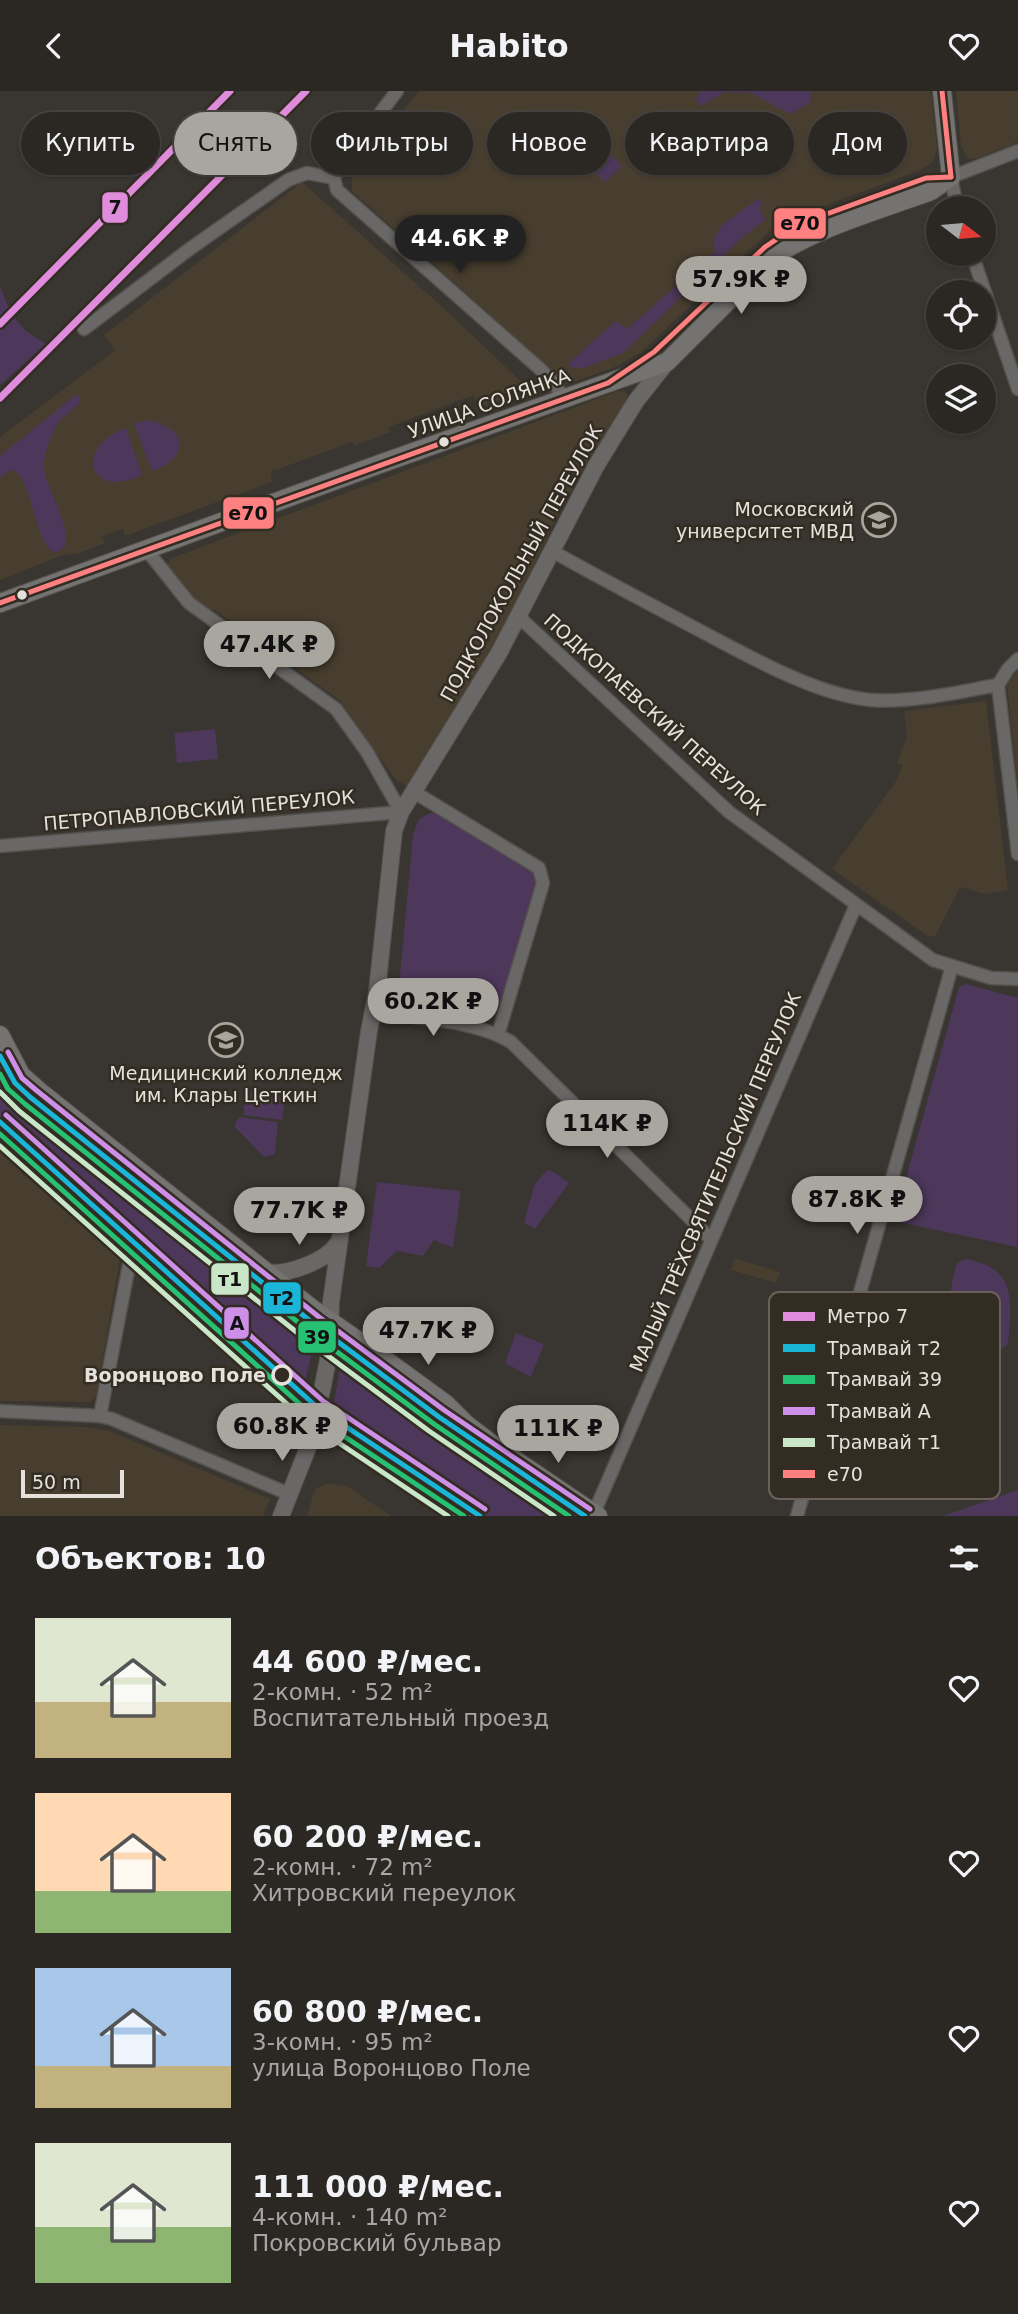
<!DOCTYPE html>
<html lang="ru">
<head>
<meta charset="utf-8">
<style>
	:root { --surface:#2b2824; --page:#373431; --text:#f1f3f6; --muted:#a6a6a6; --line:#474441; --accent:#a9a59f }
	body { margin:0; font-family:"DejaVu Sans",sans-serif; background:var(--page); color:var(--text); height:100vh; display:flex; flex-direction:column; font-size:26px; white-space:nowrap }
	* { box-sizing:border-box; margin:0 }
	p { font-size:23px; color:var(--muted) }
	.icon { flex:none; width:38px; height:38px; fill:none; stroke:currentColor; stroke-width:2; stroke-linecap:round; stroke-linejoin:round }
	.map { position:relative; height:1425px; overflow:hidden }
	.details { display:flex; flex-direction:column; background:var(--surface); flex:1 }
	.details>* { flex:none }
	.banner { position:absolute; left:21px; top:21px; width:976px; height:63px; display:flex; gap:14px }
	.needle { width:46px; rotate:106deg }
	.tools { position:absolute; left:926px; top:105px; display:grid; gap:14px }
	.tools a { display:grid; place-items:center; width:70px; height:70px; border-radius:50%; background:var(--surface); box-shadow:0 2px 5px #0004,0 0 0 2px var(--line); font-size:35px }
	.scale { position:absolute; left:21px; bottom:18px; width:103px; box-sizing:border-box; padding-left:7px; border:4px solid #e6e1db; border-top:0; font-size:19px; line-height:24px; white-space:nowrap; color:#e6e1db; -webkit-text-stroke:5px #332c22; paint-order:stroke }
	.price { position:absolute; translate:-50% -60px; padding:0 16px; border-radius:24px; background:var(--accent); color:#111; font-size:23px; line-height:46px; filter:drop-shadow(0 2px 4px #0008) }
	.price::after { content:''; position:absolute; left:50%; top:42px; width:21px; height:16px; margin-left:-10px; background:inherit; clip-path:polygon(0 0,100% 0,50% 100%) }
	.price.selected { background:#222; color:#fff }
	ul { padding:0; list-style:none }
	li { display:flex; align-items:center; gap:21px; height:175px; padding:0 35px }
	li span { display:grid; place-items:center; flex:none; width:196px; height:140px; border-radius:0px; color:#555 }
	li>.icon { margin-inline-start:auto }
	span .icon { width:84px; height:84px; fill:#fffc; stroke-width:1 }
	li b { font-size:30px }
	h2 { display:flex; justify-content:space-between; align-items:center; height:84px; padding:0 35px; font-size:30px }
	.chip { padding:0 24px; border-radius:32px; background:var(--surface); box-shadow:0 2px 5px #0004,0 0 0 2px var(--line); font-size:24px; line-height:63px }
	.chip.selected { background:var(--accent); color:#111 }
	header { display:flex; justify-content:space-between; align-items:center; height:91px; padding:0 35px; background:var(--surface); font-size:32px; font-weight:800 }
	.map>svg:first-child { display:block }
</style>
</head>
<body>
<header><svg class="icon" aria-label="back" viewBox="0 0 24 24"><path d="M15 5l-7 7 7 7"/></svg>Habito<svg class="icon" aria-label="heart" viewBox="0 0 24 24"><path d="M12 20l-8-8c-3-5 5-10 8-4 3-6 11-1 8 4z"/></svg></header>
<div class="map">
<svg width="1018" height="1425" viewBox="0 0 1018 1425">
	<rect width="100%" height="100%" fill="#393530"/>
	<!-- built -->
	<g fill="#483e2f">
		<polygon points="419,0 931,0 937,59 933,70 921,79 810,120 772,138 640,262 613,277 567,293 352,100 352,84"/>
		<polygon points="956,0 1018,0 1018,51 977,67 968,68 961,55"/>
		<polygon points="302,91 449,222 530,299 482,315 473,305 463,308 389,336 390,341 354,355 352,351 276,379 273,378 271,386 272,391 125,445 123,438 102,445 105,452 79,462 63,464 0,489 0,346 115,259 104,244"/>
		<polygon points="618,300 625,301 627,303 627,312 597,359 594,360 557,426 497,551 407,695 396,689 339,609 215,519 206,519 190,507 167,478 167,473 172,467"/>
		<polygon points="1018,579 1018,697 1007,593"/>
		<polygon points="986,610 1008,799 985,803 960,796 935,845 928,845 832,778 896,690 903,674 897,672 907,645 904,620"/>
		<polygon points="0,1053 120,1168 96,1305 90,1311 0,1310"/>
		<polygon points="735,1167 780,1181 776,1192 731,1179"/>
		<polygon points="0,1334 84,1336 110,1340 270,1408 263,1425 0,1425"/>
		<polygon points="328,1392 347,1395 391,1425 307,1425 315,1398"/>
	</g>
	<!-- green -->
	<g fill="#4d375a">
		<polygon points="701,0 812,0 810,12 790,23 751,2 724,1 701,15 695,8"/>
		<polygon points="582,34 622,75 605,91 565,50"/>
		<polygon points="758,108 761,111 760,121 766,128 742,147 623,262 583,277 570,276 569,272 616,230 627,238 715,161 713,149 722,134"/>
		<polygon points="0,196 12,224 26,240 46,253 0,294"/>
		<path d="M 80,304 L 80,311 C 74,318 67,323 60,329 C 53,338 46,359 44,370 C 39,393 88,456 54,462 C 32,447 33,382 10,379 L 0,387 L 0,365 L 73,306 Z"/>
		<path d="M 147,329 C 188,336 191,367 152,380 L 134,333 Z"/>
		<path d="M 126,337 L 142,384 C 89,409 72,357 126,337 Z"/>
		<polygon points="215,638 218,668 177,672 174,642"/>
		<polygon points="430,722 443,724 530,777 536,785 536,792 498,923 490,926 407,912 398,906 413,743 419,728"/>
		<polygon points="966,893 1018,907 1017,1156 894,1130 959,896"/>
		<path d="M 0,973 C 10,992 22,1008 39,1020 C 49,1026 57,1030 65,1040 L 315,1240 L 316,1243 L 303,1299 L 148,1156 L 0,1027 Z"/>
		<polygon points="246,1002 285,1007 282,1029 243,1024"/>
		<polygon points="239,1026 278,1031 275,1063 264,1066 234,1035"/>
		<polygon points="547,1079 554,1081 569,1092 535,1138 524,1132 534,1094"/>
		<polygon points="377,1091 461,1100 453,1157 434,1149 423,1165 397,1160 379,1177 366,1175"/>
		<path d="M 966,1168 C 1018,1177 1011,1209 1008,1253 L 1000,1259 L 975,1241 L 957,1236 C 948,1218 950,1190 957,1172 Z"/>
		<polygon points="516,1242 544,1253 531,1286 505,1272"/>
		<polygon points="350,1266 403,1303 411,1306 420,1315 579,1425 486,1425 341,1329 334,1324 333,1316 341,1272 344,1267"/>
		<polygon points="1018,1399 1018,1425 943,1425"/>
	</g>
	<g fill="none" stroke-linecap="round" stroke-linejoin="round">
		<!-- minor casing -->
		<g stroke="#54514c" stroke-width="15">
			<g id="minor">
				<polyline points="334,87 337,99 539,277 555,293 563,307"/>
				<polyline points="334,87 339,76 397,0"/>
				<polyline points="957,117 951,86 1018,60"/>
				<polyline points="972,163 1018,298"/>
				<polyline points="84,238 191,157 288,89 307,82 334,87"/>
				<path d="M 552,460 C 598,486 646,511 693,536 C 743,562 814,604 871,609 C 913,612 957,601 998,594"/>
				<polyline points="519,526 729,721 933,869 991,887 1018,888"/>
				<polyline points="998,594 1018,763"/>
				<polyline points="998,594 1008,578 1018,568"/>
				<polyline points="414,701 539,777 543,792 498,944"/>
				<polyline points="0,755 401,721 367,661 336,618 189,512 145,457"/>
				<path d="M 373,921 C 416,927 474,929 511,951 L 711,1148"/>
				<polyline points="0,1320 100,1325 112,1328 289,1403"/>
				<polyline points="100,1325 131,1164"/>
				<polyline points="594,1422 856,814"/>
				<polyline points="797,1425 952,875"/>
			</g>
		</g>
		<!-- tertiary casing -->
		<g stroke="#54514c" stroke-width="18">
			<g id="tertiary">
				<path d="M 265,1181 C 287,1185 328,1170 339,1150"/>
				<polyline points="281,1425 313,1344 330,1259 331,1211 369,940 377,900 394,740 401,721 499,562 596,375 636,310 667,271"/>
			</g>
		</g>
		<!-- secondary casing -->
		<g stroke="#54514c" stroke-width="20">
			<g id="secondary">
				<path d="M 0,512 L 377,374 L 667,271 L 770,168 C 814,137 880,119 931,100 L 951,86 L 942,0"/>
				<polyline points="0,944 21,984 39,1000 314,1219 380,1265 446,1313 467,1334 496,1356 598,1425"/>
				<polyline points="0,1043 131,1164 316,1329 465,1425"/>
			</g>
		</g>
		<!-- minor -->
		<use href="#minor" stroke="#696866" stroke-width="12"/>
		<!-- tertiary -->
		<use href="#tertiary" stroke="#696866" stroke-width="16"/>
		<!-- secondary -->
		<use href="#secondary" stroke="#747371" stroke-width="18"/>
		<!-- bus-1 casing -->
		<g stroke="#332c22" stroke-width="10">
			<g id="bus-1">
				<polyline points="942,0 951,86"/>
				<polyline points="0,512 608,292 654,261 765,156 799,133 926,87 951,86"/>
			</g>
		</g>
		<!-- bus-1 -->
		<use href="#bus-1" stroke="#ff8080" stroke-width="5"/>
		<!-- tram-1 casing -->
		<g stroke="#332c22" stroke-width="10">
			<g id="tram-1">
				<polyline points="0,965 15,992 30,1006 314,1233 439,1326 585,1425"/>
				<polyline points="0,1031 318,1317 480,1425"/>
			</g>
		</g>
		<!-- tram-2 casing -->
		<g stroke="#332c22" stroke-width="10">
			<g id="tram-2">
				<polyline points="0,983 8,998 25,1013 309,1240 434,1333 569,1425"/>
				<polyline points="0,1043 312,1324 464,1425"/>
			</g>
		</g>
		<!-- tram-3 casing -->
		<g stroke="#332c22" stroke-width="10">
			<g id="tram-3">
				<polyline points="8,961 22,987 36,999 319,1226 444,1319 590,1418"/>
				<polyline points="6,1024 323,1310 485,1418"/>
			</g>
		</g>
		<!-- tram-4 casing -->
		<g stroke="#332c22" stroke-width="10">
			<g id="tram-4">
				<polyline points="0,1001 19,1020 304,1247 429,1340 554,1425"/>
				<polyline points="0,1055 306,1330 448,1425"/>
			</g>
		</g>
		<!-- tram-1 -->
		<use href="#tram-1" stroke="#1ab6d8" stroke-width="5"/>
		<!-- tram-2 -->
		<use href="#tram-2" stroke="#26c172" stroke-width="5"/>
		<!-- tram-3 -->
		<use href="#tram-3" stroke="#ce8fe9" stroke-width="5"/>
		<!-- tram-4 -->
		<use href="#tram-4" stroke="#c9e6c8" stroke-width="5"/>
		<!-- metro-1 casing -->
		<g stroke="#332c22" stroke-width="12">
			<g id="metro-1">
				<polyline points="0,233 230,0"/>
				<polyline points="0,307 306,0"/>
			</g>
		</g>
		<!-- metro-1 -->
		<use href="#metro-1" stroke="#e08cdc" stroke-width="7"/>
	</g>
	<!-- icons -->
	<defs>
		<g id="university-ring" transform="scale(1.75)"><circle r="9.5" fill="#332c22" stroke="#a9a59f" stroke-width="1.5"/><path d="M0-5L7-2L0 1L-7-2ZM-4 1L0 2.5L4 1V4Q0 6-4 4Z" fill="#a9a59f"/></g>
	</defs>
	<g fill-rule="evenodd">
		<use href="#university-ring" x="879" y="429"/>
		<use href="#university-ring" x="226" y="949"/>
	</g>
	<!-- markers -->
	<g fill="#e6e1db" stroke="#332c22" stroke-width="2.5">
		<circle cx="444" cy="351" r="6"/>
		<circle cx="22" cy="504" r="6"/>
	</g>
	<circle fill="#332c22" stroke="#e6e1db" stroke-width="3.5" cx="282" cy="1284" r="9"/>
	<g text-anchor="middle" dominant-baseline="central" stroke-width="5" stroke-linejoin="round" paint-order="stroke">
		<!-- street labels -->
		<g font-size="19" fill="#e6e1db" stroke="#332c22">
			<text transform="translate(489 312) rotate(-20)">УЛИЦА СОЛЯНКА</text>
			<text transform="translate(521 472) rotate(-61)">ПОДКОЛОКОЛЬНЫЙ ПЕРЕУЛОК</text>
			<text transform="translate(655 623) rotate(42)">ПОДКОПАЕВСКИЙ ПЕРЕУЛОК</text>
			<text transform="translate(199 719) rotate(-5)">ПЕТРОПАВЛОВСКИЙ ПЕРЕУЛОК</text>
			<text transform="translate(715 1091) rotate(-67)">МАЛЫЙ ТРЁХСВЯТИТЕЛЬСКИЙ ПЕРЕУЛОК</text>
		</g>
		<!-- poi labels -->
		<g font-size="19" fill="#e6e1db" stroke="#332c22" text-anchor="end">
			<text x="854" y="418">Московский<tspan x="854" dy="22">университет МВД</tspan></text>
			<text x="226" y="982" text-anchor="middle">Медицинский колледж<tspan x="226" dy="22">им. Клары Цеткин</tspan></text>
		</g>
		<!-- stop labels -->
		<g font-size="19" font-weight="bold" fill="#e6e1db" stroke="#332c22" text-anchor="end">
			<text x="266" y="1284">Воронцово Поле</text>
		</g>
	</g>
	<!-- legend -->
	<rect x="769" y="1201" width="231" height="207" rx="10" fill="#332c22" stroke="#69625a" stroke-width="2"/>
	<rect x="783" y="1221" width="32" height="9" fill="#e08cdc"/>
	<rect x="783" y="1253" width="32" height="8" fill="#1ab6d8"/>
	<rect x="783" y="1284" width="32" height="9" fill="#26c172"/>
	<rect x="783" y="1316" width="32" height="8" fill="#ce8fe9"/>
	<rect x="783" y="1347" width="32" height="9" fill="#c9e6c8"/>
	<rect x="783" y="1379" width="32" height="8" fill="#ff8080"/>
	<g font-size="19" fill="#e6e1db">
		<text x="827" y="1232">Метро 7</text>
		<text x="827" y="1264">Трамвай т2</text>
		<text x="827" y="1295">Трамвай 39</text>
		<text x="827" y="1327">Трамвай А</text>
		<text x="827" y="1358">Трамвай т1</text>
		<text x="827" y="1390">е70</text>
	</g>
	<g stroke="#332c22" stroke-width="2.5">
		<rect x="101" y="100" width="28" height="33" rx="7" fill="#e08cdc"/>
		<rect x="773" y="116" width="54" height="33" rx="7" fill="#ff8080"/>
		<rect x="222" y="405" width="53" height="34" rx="7" fill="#ff8080"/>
		<rect x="210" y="1171" width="40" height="34" rx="7" fill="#c9e6c8"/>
		<rect x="262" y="1190" width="40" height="34" rx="7" fill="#1ab6d8"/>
		<rect x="223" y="1215" width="27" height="34" rx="7" fill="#ce8fe9"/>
		<rect x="297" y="1229" width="40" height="34" rx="7" fill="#26c172"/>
	</g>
	<g font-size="19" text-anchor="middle" font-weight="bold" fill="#111">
		<text x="115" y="123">7</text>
		<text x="800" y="139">е70</text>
		<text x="248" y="429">е70</text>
		<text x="230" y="1195">т1</text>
		<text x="282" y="1214">т2</text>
		<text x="237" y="1239">А</text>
		<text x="317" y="1253">39</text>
	</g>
</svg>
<div class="tools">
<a><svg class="needle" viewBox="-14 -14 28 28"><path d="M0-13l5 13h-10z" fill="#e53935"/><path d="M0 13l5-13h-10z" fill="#a6a6a6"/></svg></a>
<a><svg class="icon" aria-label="locate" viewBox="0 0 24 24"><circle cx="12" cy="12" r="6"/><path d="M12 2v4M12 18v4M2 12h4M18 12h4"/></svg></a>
<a><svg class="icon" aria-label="layers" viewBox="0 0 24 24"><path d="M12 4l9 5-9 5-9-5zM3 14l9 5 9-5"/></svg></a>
</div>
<div class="scale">50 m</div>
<b class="price selected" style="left:460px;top:184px">44.6K ₽</b>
<b class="price" style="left:741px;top:225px">57.9K ₽</b>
<b class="price" style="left:269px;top:590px">47.4K ₽</b>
<b class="price" style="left:433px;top:947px">60.2K ₽</b>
<b class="price" style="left:607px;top:1069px">114K ₽</b>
<b class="price" style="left:857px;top:1145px">87.8K ₽</b>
<b class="price" style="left:299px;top:1156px">77.7K ₽</b>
<b class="price" style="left:428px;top:1276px">47.7K ₽</b>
<b class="price" style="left:282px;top:1372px">60.8K ₽</b>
<b class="price" style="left:558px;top:1374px">111K ₽</b>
<div class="banner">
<a class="chip">Купить</a>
<a class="chip selected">Снять</a>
<a class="chip">Фильтры</a>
<a class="chip">Новое</a>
<a class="chip">Квартира</a>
<a class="chip">Дом</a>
</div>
</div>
<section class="details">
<h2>Объектов: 10<svg class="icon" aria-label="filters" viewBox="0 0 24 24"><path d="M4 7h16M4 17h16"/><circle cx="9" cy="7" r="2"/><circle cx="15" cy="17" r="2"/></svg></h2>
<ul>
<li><span style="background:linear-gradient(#dfe7d0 60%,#c2b280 0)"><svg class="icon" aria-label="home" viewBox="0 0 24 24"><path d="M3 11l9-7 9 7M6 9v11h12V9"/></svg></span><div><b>44 600 ₽/мес.</b><p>2-комн. · 52 m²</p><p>Воспитательный проезд</p></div><svg class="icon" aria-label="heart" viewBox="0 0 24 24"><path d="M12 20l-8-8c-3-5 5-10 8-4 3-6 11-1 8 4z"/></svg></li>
<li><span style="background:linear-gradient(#ffd9b3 70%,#8fb573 0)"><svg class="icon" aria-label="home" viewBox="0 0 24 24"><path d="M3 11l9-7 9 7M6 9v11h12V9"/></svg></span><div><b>60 200 ₽/мес.</b><p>2-комн. · 72 m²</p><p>Хитровский переулок</p></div><svg class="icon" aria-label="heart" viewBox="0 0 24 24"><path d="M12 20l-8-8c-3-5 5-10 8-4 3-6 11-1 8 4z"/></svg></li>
<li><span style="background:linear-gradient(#a9c7e8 70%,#c2b280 0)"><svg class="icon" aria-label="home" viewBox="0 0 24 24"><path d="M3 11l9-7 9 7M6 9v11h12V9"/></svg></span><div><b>60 800 ₽/мес.</b><p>3-комн. · 95 m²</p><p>улица Воронцово Поле</p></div><svg class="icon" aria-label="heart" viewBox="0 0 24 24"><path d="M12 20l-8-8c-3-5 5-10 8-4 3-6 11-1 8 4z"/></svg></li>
<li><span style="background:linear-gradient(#dfe7d0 60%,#8fb573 0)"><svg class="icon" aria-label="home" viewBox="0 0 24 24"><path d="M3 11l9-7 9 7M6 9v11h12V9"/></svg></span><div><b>111 000 ₽/мес.</b><p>4-комн. · 140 m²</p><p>Покровский бульвар</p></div><svg class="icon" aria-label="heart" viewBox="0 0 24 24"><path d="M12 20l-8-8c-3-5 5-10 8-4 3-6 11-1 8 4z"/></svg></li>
</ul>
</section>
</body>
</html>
